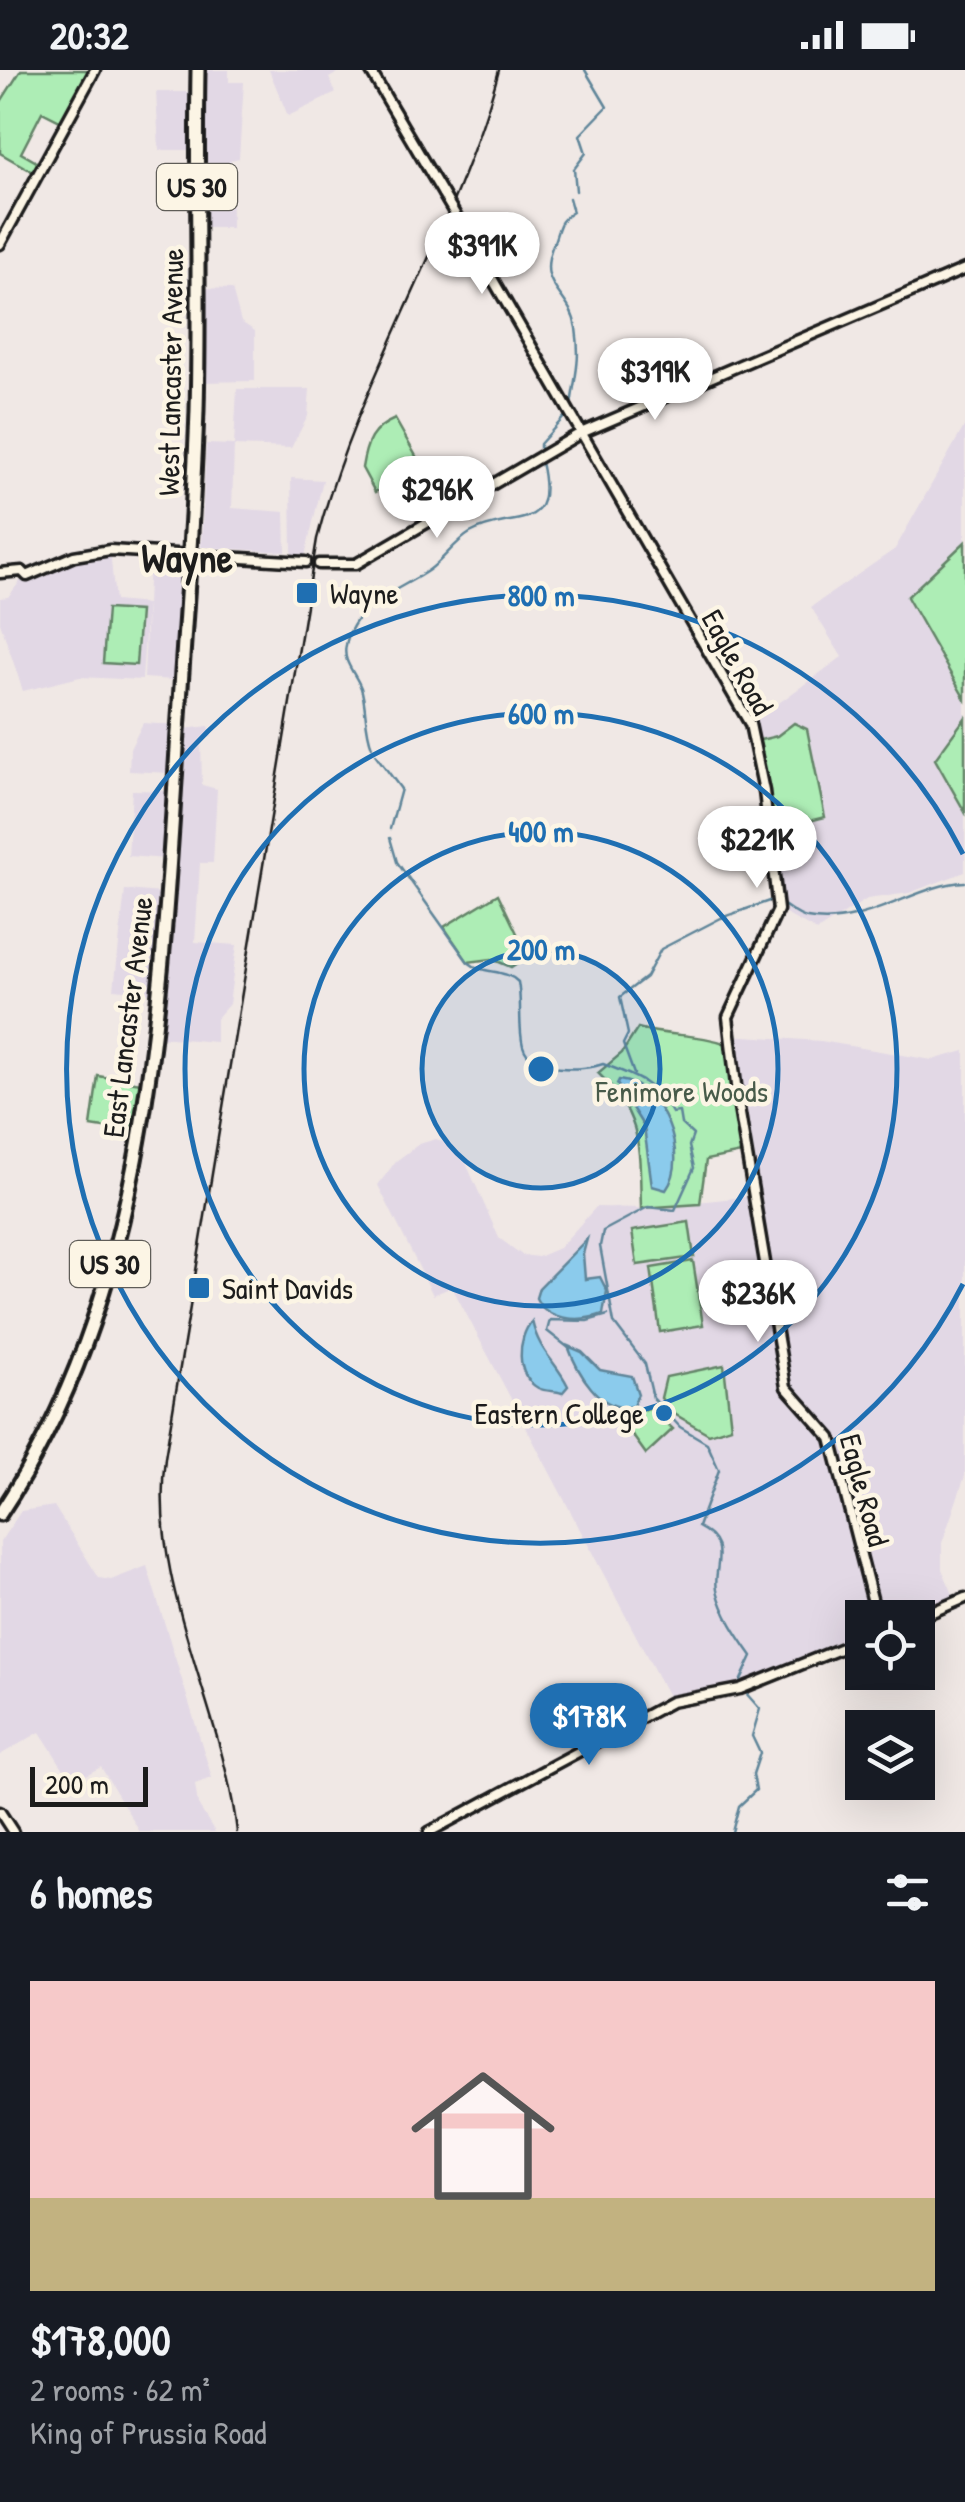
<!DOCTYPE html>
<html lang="en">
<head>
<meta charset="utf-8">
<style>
	:root { --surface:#171b24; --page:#20242c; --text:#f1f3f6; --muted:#9ea1a6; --line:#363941; --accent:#1f6fb2 }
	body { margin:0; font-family:"Patrick Hand",sans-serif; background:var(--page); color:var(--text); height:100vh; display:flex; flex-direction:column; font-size:38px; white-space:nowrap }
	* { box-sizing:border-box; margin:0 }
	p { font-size:32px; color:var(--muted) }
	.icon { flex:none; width:55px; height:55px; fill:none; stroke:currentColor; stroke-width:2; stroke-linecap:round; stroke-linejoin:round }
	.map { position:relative; height:1762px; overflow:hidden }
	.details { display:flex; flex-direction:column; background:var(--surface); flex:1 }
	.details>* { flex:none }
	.fabs { position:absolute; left:845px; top:1530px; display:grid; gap:20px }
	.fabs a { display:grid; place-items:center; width:90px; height:90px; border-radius:0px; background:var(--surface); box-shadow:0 10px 40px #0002; font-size:50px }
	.scale { position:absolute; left:30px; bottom:25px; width:118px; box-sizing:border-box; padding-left:10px; border:5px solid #1c1c1c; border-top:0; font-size:28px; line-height:35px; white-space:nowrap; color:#1c1c1c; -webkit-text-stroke:8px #fcf5e5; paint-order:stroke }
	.price { position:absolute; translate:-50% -85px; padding:0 22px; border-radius:35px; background:#fff; color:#222; font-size:32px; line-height:65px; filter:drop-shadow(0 2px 5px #0008) }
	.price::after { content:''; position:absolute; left:50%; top:60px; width:30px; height:22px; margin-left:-15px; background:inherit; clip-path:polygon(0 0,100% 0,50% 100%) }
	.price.active { background:var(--accent); color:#fff }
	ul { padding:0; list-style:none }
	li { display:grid; align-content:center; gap:20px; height:530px; padding:0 30px }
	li+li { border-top:2px solid var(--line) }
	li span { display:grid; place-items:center; height:310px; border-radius:0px; color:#555 }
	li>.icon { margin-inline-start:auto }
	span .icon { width:180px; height:180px; fill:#fffc; stroke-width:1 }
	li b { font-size:42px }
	h2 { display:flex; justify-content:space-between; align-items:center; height:120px; padding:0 30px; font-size:42px }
	.status { display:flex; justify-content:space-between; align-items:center; height:70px; padding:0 50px; background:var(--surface); direction:ltr }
	.status svg { height:28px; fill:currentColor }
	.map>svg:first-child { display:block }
</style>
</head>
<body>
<div class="status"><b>20:32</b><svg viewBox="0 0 49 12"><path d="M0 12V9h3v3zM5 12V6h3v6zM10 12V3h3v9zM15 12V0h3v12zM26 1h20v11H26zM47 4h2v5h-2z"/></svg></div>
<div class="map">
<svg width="965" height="1762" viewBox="0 0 965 1762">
	<rect width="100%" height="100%" fill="#f0e8e5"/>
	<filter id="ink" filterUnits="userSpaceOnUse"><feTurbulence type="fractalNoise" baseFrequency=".01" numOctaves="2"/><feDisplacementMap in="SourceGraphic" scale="20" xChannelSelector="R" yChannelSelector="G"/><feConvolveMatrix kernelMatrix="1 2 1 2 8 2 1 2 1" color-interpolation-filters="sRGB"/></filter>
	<g filter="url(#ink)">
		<!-- built -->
		<g fill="#e2d8e5">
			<polygon points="206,0 229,0 229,12 244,12 239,88 231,90 232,158 204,158"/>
			<polygon points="269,0 343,0 329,8 336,23 288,46"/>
			<polygon points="156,22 194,22 194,80 159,80"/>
			<polygon points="202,218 232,219 241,252 255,261 255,311 202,312"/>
			<polygon points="237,319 310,319 308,346 291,378 234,376 232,438 285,442 286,482 201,477 206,374 234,375"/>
			<polygon points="965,355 965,472 907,527 965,629 965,648 935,689 965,742 965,802 909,823 867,829 817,861 778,840 750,654 842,587 811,537 895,479"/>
			<polygon points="291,408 323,410 305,486 292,484"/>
			<polygon points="110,480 115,531 147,534 142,610 80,607 23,621 0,552 0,528 8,527 21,510 53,494"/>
			<polygon points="149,487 184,489 173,610 144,608"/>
			<polygon points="143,653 173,655 170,703 129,701 130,679"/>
			<polygon points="209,656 212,667 201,669 202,715 217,719 213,793 200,793 195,872 237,875 229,934 216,949 216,972 159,967 184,659"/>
			<polygon points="132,720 171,721 166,789 128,786"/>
			<polygon points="125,820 162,823 152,923 114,919"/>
			<polygon points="729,965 821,971 932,990 965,981 965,1406 942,1473 942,1499 956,1531 918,1548 862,1548 862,1570 762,1611 671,1632 452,1217 433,1225 378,1115 396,1091 419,1074 436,1069 450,1074 462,1084 499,1168 522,1185 538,1187 559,1178 596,1137 641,1138 753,1126"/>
			<polygon points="54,1436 99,1508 111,1510 147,1496 212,1708 195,1714 198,1735 215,1762 140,1762 101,1697 72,1712 40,1662 0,1685 0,1472 21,1441"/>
		</g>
		<!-- green -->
		<g fill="#adedb5" stroke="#648468" stroke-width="2.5">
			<polygon points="21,0 90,0 62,52 42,42 21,83 40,94 35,103 0,83 0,33"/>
			<path d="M 395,349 L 421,395 L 375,422 L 362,398 C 366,373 371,359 395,349 Z"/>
			<polygon points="965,472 965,629 907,527"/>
			<polygon points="107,539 140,541 136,595 103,593"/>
			<polygon points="965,648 965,742 935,689"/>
			<polygon points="794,653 807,659 825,747 777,759 771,756 756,671 777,666"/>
			<polygon points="498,824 528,886 511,897 492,889 468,892 444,857"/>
			<path d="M 638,958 C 669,967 699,963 730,975 L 746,1082 L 706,1090 L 700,1134 L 641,1138 C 639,1079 644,1047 598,1003 L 622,983 Z"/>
			<polygon points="98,1006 147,1014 135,1063 91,1056"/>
			<polygon points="689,1152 694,1187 637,1195 632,1161"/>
			<polygon points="693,1191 703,1255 660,1262 651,1198"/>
			<polygon points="724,1295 731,1357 709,1364 671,1342 661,1328 666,1307"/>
			<polygon points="652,1339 673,1359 646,1384 623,1352 640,1340"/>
		</g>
		<!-- water -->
		<g fill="#8bcbec" stroke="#5f8599" stroke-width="2.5">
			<path d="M 619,1010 C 662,1014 691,1086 666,1120 L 652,1116 L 644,1057 L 617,1014 Z"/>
			<path d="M 587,1169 L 583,1184 L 585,1209 L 600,1207 L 607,1221 L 603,1244 C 582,1252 547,1252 536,1228 L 539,1218 Z"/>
			<path d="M 532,1251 C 539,1282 555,1290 568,1316 L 562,1323 C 554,1320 546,1322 538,1318 C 515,1305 517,1268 532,1251 Z"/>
			<path d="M 568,1276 L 582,1282 L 600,1300 L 632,1306 L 638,1324 L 633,1336 C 600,1345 576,1299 568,1276 Z"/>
		</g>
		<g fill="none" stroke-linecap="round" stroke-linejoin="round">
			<!-- stream -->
			<g stroke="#5f8599" stroke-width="2.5">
				<polyline points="576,121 574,99 586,83 580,65 607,37 585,0"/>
				<path d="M 569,128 L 573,142 C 558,151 560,156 554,172 C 534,219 570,220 576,258 C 581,293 575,304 571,336"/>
				<polyline points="540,382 540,374 566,345"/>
				<path d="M 372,677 C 364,657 367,637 361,618 C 355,602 342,592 346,575 C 354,533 399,521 429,500 C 444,489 455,472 470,463 C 512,440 558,466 541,392"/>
				<polyline points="375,684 401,719 390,759"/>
				<path d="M 390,768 L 397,792 L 468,892 C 483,905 504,898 518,912 C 522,932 518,957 523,976 C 531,1003 583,1001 603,994 C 632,1005 657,1013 672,1043 L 679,1042 L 681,1054 L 693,1065 L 689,1076 L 694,1098 L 675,1140 L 648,1137 L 603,1161 L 600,1176 L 614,1253 L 645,1294 L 653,1328 L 680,1357 L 707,1373 L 719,1400 L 698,1457 C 733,1475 712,1496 717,1520 C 723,1544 737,1565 752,1586 L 739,1614"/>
				<path d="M 634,1004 L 623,974 L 628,964 L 620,927 L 646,907 L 661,879 L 721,848 L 772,830 C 786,833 793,845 807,848 C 864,859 916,814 965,812"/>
				<polyline points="570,1279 547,1261 550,1250 587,1251 608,1245"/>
				<polyline points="732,1762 739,1736 756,1720 753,1704 760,1683 752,1666 760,1639 744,1621"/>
			</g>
			<!-- secondary casing -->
			<g stroke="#1c1c1c" stroke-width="15">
				<g id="secondary">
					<polyline points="370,0 443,124"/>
					<polyline points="459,151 750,654 764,721 778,840 728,947 738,1032 786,1317 831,1368 877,1548"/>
					<polyline points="0,174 95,0"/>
					<polyline points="319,494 356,494 581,363 965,199"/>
					<polyline points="0,503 22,501 27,506 74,486 110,480 306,492"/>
					<polyline points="918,1548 965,1528"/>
					<polyline points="0,1742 13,1762"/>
					<polyline points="429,1762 671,1632 740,1619 862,1570"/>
				</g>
			</g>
			<!-- highway casing -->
			<g stroke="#1c1c1c" stroke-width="19">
				<path id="highway" d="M 0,1444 C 145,1225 160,950 176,695 C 183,577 193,459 197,340 C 200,227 196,113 198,0"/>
			</g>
			<!-- secondary -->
			<use href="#secondary" stroke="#fcf5e5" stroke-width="8"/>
			<!-- highway -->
			<use href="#highway" stroke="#fcf5e5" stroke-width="11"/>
			<!-- rail -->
			<path stroke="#1c1c1c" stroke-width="2.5" d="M 237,1762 C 223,1636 148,1517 165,1388 L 317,469 C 359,306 456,162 499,0"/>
			<!-- secondary-bridge casing -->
			<g stroke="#1c1c1c" stroke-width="15" stroke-linecap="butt">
				<polyline id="secondary-bridge" points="443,124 459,151"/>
			</g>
			<!-- secondary-bridge -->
			<use href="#secondary-bridge" stroke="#fcf5e5" stroke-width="8"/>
		</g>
	</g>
	<!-- distance rings -->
	<circle cx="541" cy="999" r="119" fill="#1f6fb2" fill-opacity=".12"/>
	<g fill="none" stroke="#1f6fb2" stroke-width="5">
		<circle cx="541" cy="999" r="119"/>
		<circle cx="541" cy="999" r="237"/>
		<circle cx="541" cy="999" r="356"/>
		<path d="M963 1214A474 474 0 1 1 963 784"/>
	</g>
	<!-- markers -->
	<g fill="#1f6fb2" stroke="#fcf5e5" stroke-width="4">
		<rect x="295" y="511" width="24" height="24" rx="5"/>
		<rect x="187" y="1206" width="24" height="24" rx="5"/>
		<circle cx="664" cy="1343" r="10"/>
	</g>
	<g text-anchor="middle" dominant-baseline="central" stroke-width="9" stroke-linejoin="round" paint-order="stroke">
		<!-- shield labels -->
		<g fill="#fcf5e5" stroke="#5f5d58" stroke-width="2.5">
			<rect x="157" y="94" width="80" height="46" rx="8"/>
			<rect x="70" y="1171" width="80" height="46" rx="8"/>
		</g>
		<g font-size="28" font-weight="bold" fill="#1c1c1c">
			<text x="197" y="117">US 30</text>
			<text x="110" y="1194">US 30</text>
		</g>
		<!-- street labels -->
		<g font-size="30" fill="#1c1c1c" stroke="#fcf5e5">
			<text transform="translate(170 302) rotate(-89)">West Lancaster Avenue</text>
			<text transform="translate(738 592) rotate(61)">Eagle Road</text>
			<text transform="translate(127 947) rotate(-83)">East Lancaster Avenue</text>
			<text transform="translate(865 1420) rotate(75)">Eagle Road</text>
		</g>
		<!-- poi labels -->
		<g font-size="30" fill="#1c1c1c" stroke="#fcf5e5" text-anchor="start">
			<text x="330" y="523">Wayne</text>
			<text x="222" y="1218">Saint Davids</text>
			<text x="644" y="1343" text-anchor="end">Eastern College</text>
		</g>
		<!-- park labels -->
		<g font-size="30" fill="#485b4a" stroke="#fcf5e5">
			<text x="682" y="1021">Fenimore Woods</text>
		</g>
		<!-- district labels -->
		<g font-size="40" font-weight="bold" fill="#1c1c1c" stroke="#fcf5e5">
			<text x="187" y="487">Wayne</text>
		</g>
	</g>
	<circle cx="541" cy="999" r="15" fill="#1f6fb2" stroke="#fcf5e5" stroke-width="5"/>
	<g font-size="30" text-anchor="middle" font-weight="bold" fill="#1f6fb2" stroke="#fcf5e5" stroke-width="9" stroke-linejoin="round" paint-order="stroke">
		<text x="541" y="536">800 m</text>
		<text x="541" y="654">600 m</text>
		<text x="541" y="772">400 m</text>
		<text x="541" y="890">200 m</text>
	</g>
</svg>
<div class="fabs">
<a><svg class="icon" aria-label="locate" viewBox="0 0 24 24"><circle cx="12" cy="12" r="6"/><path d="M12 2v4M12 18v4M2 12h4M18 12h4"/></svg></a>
<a><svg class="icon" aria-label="layers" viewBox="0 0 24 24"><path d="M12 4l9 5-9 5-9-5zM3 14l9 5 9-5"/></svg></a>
</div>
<div class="scale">200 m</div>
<b class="price" style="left:482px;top:227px">$391K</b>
<b class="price" style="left:655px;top:353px">$319K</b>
<b class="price" style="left:437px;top:471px">$296K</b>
<b class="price" style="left:757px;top:821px">$221K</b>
<b class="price" style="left:758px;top:1275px">$236K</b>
<b class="price active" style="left:589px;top:1698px">$178K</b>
</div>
<section class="details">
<h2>6 homes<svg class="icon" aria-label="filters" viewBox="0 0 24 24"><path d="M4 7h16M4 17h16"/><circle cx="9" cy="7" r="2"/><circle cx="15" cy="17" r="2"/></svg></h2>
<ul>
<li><span style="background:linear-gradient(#f6c9c9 70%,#c2b280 0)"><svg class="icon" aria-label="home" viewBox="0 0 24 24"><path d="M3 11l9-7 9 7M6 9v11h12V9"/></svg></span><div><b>$178,000</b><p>2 rooms · 62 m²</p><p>King of Prussia Road</p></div></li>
</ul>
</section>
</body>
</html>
